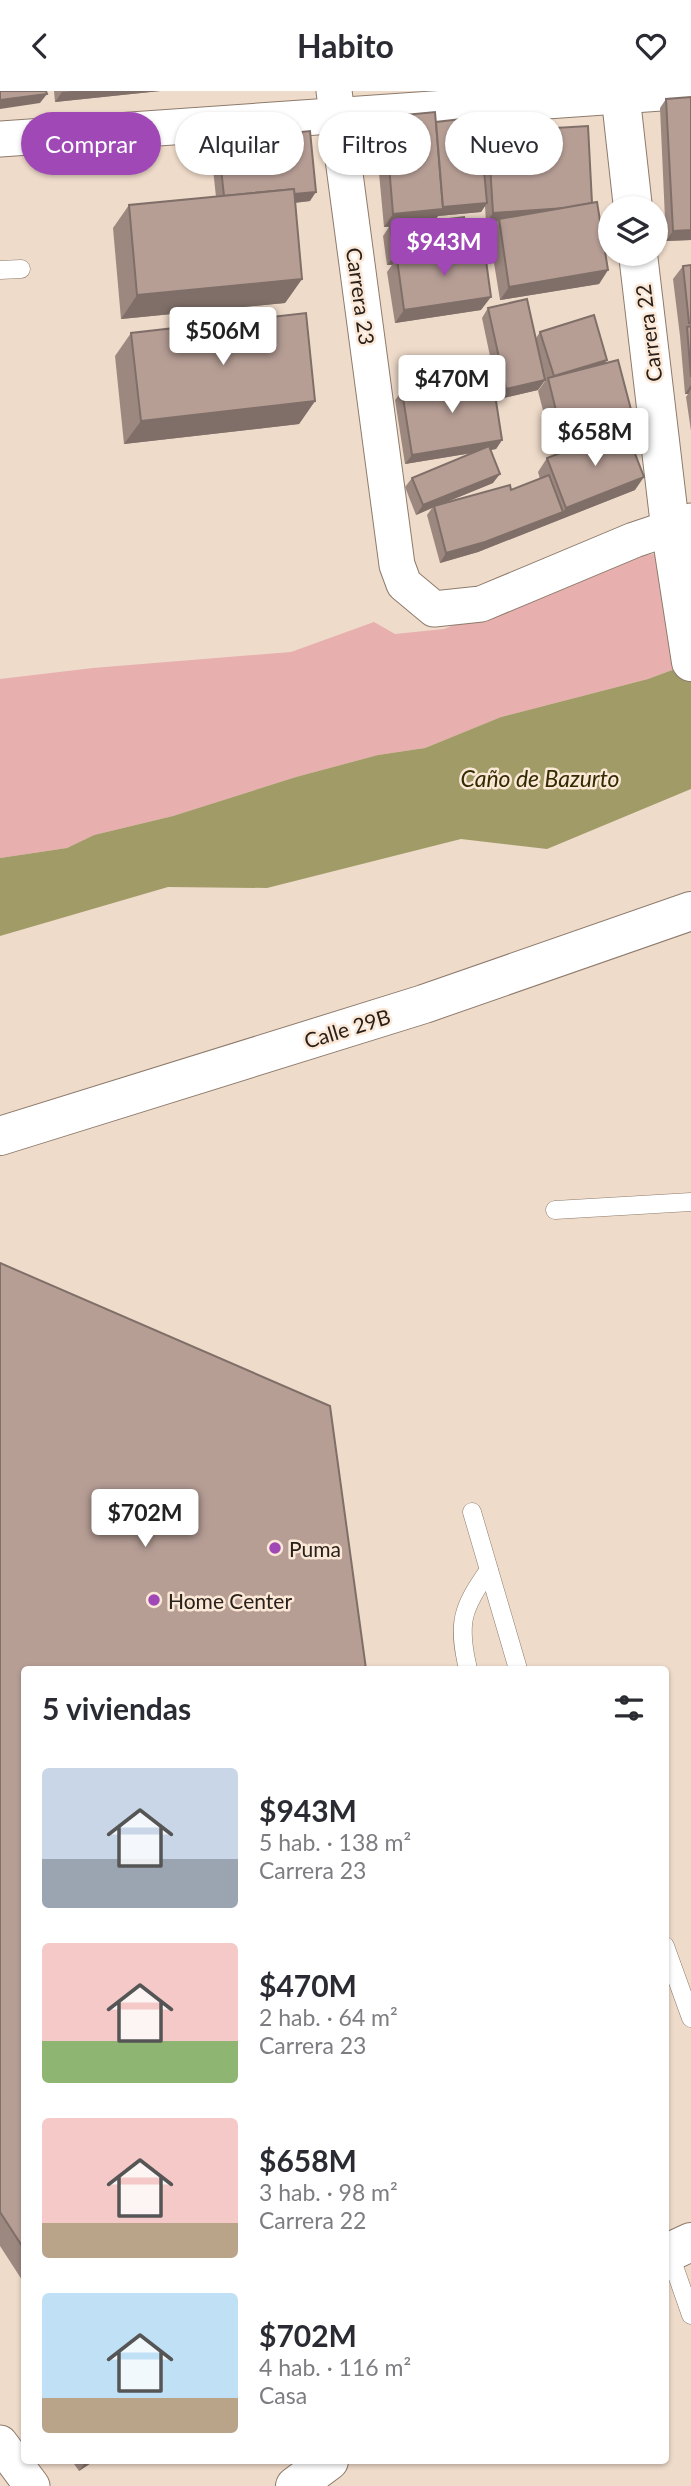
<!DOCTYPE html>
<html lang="es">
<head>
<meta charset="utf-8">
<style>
	:root { --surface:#fff; --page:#f2f2f3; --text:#2b2b33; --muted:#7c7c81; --accent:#a049b6 }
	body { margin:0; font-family:Lato,sans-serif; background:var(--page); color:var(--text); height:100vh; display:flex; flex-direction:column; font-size:26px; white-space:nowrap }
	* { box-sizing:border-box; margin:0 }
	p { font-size:23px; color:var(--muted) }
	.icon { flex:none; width:38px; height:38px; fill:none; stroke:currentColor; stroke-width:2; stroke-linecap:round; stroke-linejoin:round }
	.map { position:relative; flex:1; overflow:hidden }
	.panel { position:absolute; left:21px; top:1575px; width:648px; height:798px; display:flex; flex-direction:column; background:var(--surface); border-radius:7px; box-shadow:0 2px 5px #0004 }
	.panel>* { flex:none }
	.banner { position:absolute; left:21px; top:21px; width:649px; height:63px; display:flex; gap:14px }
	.controls { position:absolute; left:598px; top:105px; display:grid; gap:14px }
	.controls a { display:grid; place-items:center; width:70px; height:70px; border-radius:50%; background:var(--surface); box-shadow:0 2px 5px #0004; font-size:35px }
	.price { position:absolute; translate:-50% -60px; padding:0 16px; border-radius:7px; background:#fff; color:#222; font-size:23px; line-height:46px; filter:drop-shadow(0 2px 4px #0008) }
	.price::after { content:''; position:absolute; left:50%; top:42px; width:21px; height:16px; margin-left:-10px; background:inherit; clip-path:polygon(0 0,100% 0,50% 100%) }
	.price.active { background:var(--accent); color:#fff }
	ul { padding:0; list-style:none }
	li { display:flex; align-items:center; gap:21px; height:175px; padding:0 21px }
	li span { display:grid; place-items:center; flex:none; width:196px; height:140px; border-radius:7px; color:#555 }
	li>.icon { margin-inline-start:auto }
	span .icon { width:84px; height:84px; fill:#fffc; stroke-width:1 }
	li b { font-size:30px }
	h2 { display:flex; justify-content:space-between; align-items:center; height:84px; padding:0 21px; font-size:30px }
	.chip { padding:0 24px; border-radius:32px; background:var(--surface); box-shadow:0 2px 5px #0004; font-size:24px; line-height:63px }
	.chip.active { background:var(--accent); color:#fff }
	header { display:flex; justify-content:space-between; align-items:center; height:91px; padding:0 21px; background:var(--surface); font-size:32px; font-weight:700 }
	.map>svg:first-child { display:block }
</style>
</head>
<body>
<header><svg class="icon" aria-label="back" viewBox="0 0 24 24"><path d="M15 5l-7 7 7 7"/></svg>Habito<svg class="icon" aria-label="heart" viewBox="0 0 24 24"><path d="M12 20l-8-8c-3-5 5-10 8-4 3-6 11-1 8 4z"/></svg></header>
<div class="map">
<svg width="691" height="2395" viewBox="0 0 691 2395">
	<rect width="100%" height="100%" fill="#efdbca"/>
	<!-- green -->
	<polygon fill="#e7afad" points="683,460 691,572 648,588 501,626 425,657 378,664 296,686 173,725 94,744 67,757 0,767 0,588 93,577 291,561 374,531 395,543 444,538 627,466"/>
	<!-- water -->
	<polygon fill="#a19b68" points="691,572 691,698 547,758 461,748 267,797 168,796 0,845 0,767 67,757 94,744 173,725 296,686 378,664 425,657 501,626 648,588"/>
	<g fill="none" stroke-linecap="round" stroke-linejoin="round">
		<!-- lane casing -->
		<g stroke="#8d7b6c" stroke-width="19">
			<g id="lane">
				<polyline points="0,179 21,178"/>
				<polyline points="555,1119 691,1111"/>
				<polyline points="472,1421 518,1578"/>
				<path d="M 468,1578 C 457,1532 462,1517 489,1479"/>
				<polyline points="665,1855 691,1927"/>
				<polyline points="669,2161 691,2224"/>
			</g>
		</g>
		<!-- street casing -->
		<g stroke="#8d7b6c" stroke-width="37">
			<g id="street">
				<polyline points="334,0 397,474 404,493 434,518 481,513 634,449 691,430"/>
				<polyline points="0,48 691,0"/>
				<polyline points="0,2352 32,2395"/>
			</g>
		</g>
		<!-- secondary casing -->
		<g stroke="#8d7b6c" stroke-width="40">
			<g id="secondary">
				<polyline points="620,0 633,117"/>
				<polyline points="638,163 670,435 691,571"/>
				<polyline points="0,1045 424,913 691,820"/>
				<polyline points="665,2163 691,2151"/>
				<polyline points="295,2395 329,2370"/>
			</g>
		</g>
		<!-- lane -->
		<use href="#lane" stroke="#fff" stroke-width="18"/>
		<!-- street -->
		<use href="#street" stroke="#fff" stroke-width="35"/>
		<!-- secondary -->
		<use href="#secondary" stroke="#fff" stroke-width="38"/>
	</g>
	<!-- wall -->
	<g fill="#9d8880">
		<polygon points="54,0 160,0 55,11"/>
		<polygon points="666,8 691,149 666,150 660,17"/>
		<polygon points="385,26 436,31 482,51 488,41 592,112 608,179 599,193 500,209 489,141 496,131 486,132 485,115 481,121 438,125 435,130 467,157 481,219 395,232 387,181 392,174 387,174 383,145 389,136 384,136 375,39"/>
		<polygon points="218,50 310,110 295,112 302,188 285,212 121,228 113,137 129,114 216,106 211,59"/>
		<polygon points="691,174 691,340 686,306 688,303 685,303 680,245 673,188 683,175"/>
		<polygon points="488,217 536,247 540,241 607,269 604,272 626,341 635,399 478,461 440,472 427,424 432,417 416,424 405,396 412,387 472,362 405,373 395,309 402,300 502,349 496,358 491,359 493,392 447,411 511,399 540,388 538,381 547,367 577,356 554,362 538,300 545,290 543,282 545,289 538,299 499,308 482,227"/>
		<polygon points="131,242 315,310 299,333 124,353 115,265"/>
		<polygon points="0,1172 24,1578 24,2192 0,2155"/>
		<polygon points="72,2370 94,2370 79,2380"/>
	</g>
	<!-- shaded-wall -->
	<g fill="#7f6f68">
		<polygon points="72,0 160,0 55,11 62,1"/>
		<polygon points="47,3 40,12 0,18 0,9"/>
		<polygon points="316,101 310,110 217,120 224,110"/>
		<polygon points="487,112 481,121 438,125 434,131 384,136 393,123 440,116"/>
		<polygon points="592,115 499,128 496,131 486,132 493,122"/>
		<polygon points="691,139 691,149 666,150 673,140"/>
		<polygon points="468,156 461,165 397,168 392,174 387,174 394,165"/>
		<polygon points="608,179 599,193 500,209 509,196"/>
		<polygon points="302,188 285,212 121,228 137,204"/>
		<polygon points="491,206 481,219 395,232 404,219"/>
		<polygon points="607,269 600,278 554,285"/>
		<polygon points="545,289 538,299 499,308 506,298"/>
		<polygon points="691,294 691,298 688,303 685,303"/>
		<polygon points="315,310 299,333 124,353 141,330"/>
		<polygon points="634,330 624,344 554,362 563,348"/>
		<polygon points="502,349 496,358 405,373 412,364"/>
		<polygon points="500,383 493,392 434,416 434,415 432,417 416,424 423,414"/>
		<polygon points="644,386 635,399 478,461 440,472 446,462 563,421 566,417"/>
		<polygon points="86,2370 94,2370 79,2380"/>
	</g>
	<!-- building -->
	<g fill="#b69e95" stroke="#7f6f68" stroke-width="2">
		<polygon points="0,0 46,0 47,3 0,9"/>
		<polygon points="691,6 691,139 673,140 666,8"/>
		<polygon points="435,21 443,118 393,123 385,26"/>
		<polygon points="479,26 487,112 443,116 436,31"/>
		<polygon points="588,35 592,112 565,117 493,122 488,41"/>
		<polygon points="310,40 316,101 294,103 294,98 224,105 218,50"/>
		<polygon points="294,98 302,188 137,204 129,114"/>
		<polygon points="597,111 608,179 509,196 499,128"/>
		<polygon points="464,126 468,156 394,165 390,135"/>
		<polygon points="484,155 491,206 404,219 397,168"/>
		<polygon points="691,174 691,232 689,232 683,175"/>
		<polygon points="527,208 545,289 506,298 488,217"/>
		<polygon points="306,222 315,310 141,330 131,242"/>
		<polygon points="594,224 607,269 554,285 540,241"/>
		<polygon points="691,235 691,286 687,236"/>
		<polygon points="618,269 634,330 563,348 548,287"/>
		<polygon points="492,284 502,349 412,364 402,300"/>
		<polygon points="625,337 644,386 566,417 547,367"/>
		<polygon points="489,355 500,383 423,414 412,387"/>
		<polygon points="549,384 563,421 485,451 446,462 434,415 510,394 511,399"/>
		<polygon points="0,1172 330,1315 366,1578 24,1578 24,2158 0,2121"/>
	</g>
	<!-- markers -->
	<g fill="#a049b6" stroke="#fce8d7" stroke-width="2.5">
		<circle cx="275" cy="1457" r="7"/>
		<circle cx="154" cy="1509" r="7"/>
	</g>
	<g text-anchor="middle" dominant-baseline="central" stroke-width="5" stroke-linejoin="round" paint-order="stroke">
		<!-- street labels -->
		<g font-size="21" fill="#28201a" stroke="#fce8d7">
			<text transform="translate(361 205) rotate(82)">Carrera 23</text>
			<text transform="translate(648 242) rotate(-97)">Carrera 22</text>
			<text transform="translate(347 937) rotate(-17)">Calle 29B</text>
		</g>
		<!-- poi labels -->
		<g font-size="21" fill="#28201a" stroke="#fce8d7" text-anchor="start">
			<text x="289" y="1457">Puma</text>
			<text x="168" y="1509">Home Center</text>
		</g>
		<!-- water labels -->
		<g font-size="23" font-style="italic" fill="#312c00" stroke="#fce8d7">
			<text x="540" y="687">Caño de Bazurto</text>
		</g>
	</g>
</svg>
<div class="controls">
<a><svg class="icon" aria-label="layers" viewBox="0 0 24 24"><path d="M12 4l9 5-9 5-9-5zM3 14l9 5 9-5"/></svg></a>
</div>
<b class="price active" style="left:444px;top:187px">$943M</b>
<b class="price" style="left:223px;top:276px">$506M</b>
<b class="price" style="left:452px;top:324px">$470M</b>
<b class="price" style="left:595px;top:377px">$658M</b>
<b class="price" style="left:145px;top:1458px">$702M</b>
<div class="banner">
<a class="chip active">Comprar</a>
<a class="chip">Alquilar</a>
<a class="chip">Filtros</a>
<a class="chip">Nuevo</a>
</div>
<section class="panel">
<h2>5 viviendas<svg class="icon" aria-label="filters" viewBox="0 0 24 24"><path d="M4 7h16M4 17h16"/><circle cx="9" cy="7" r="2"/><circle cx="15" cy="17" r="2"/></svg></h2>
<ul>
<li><span style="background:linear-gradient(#c9d6e8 65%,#9aa5b1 0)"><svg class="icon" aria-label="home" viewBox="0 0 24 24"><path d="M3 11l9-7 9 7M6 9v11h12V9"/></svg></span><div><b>$943M</b><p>5 hab. · 138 m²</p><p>Carrera 23</p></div></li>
<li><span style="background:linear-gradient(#f6c9c9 70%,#8fb573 0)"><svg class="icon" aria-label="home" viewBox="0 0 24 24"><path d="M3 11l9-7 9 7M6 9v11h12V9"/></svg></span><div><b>$470M</b><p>2 hab. · 64 m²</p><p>Carrera 23</p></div></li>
<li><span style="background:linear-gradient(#f6c9c9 75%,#b9a48a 0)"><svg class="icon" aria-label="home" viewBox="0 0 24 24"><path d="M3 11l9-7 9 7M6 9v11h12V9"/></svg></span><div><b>$658M</b><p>3 hab. · 98 m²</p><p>Carrera 22</p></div></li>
<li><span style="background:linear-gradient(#bfe0f5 75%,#b9a48a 0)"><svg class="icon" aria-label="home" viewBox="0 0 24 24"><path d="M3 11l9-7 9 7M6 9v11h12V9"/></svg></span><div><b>$702M</b><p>4 hab. · 116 m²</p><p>Casa</p></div></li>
</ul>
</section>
</div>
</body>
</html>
